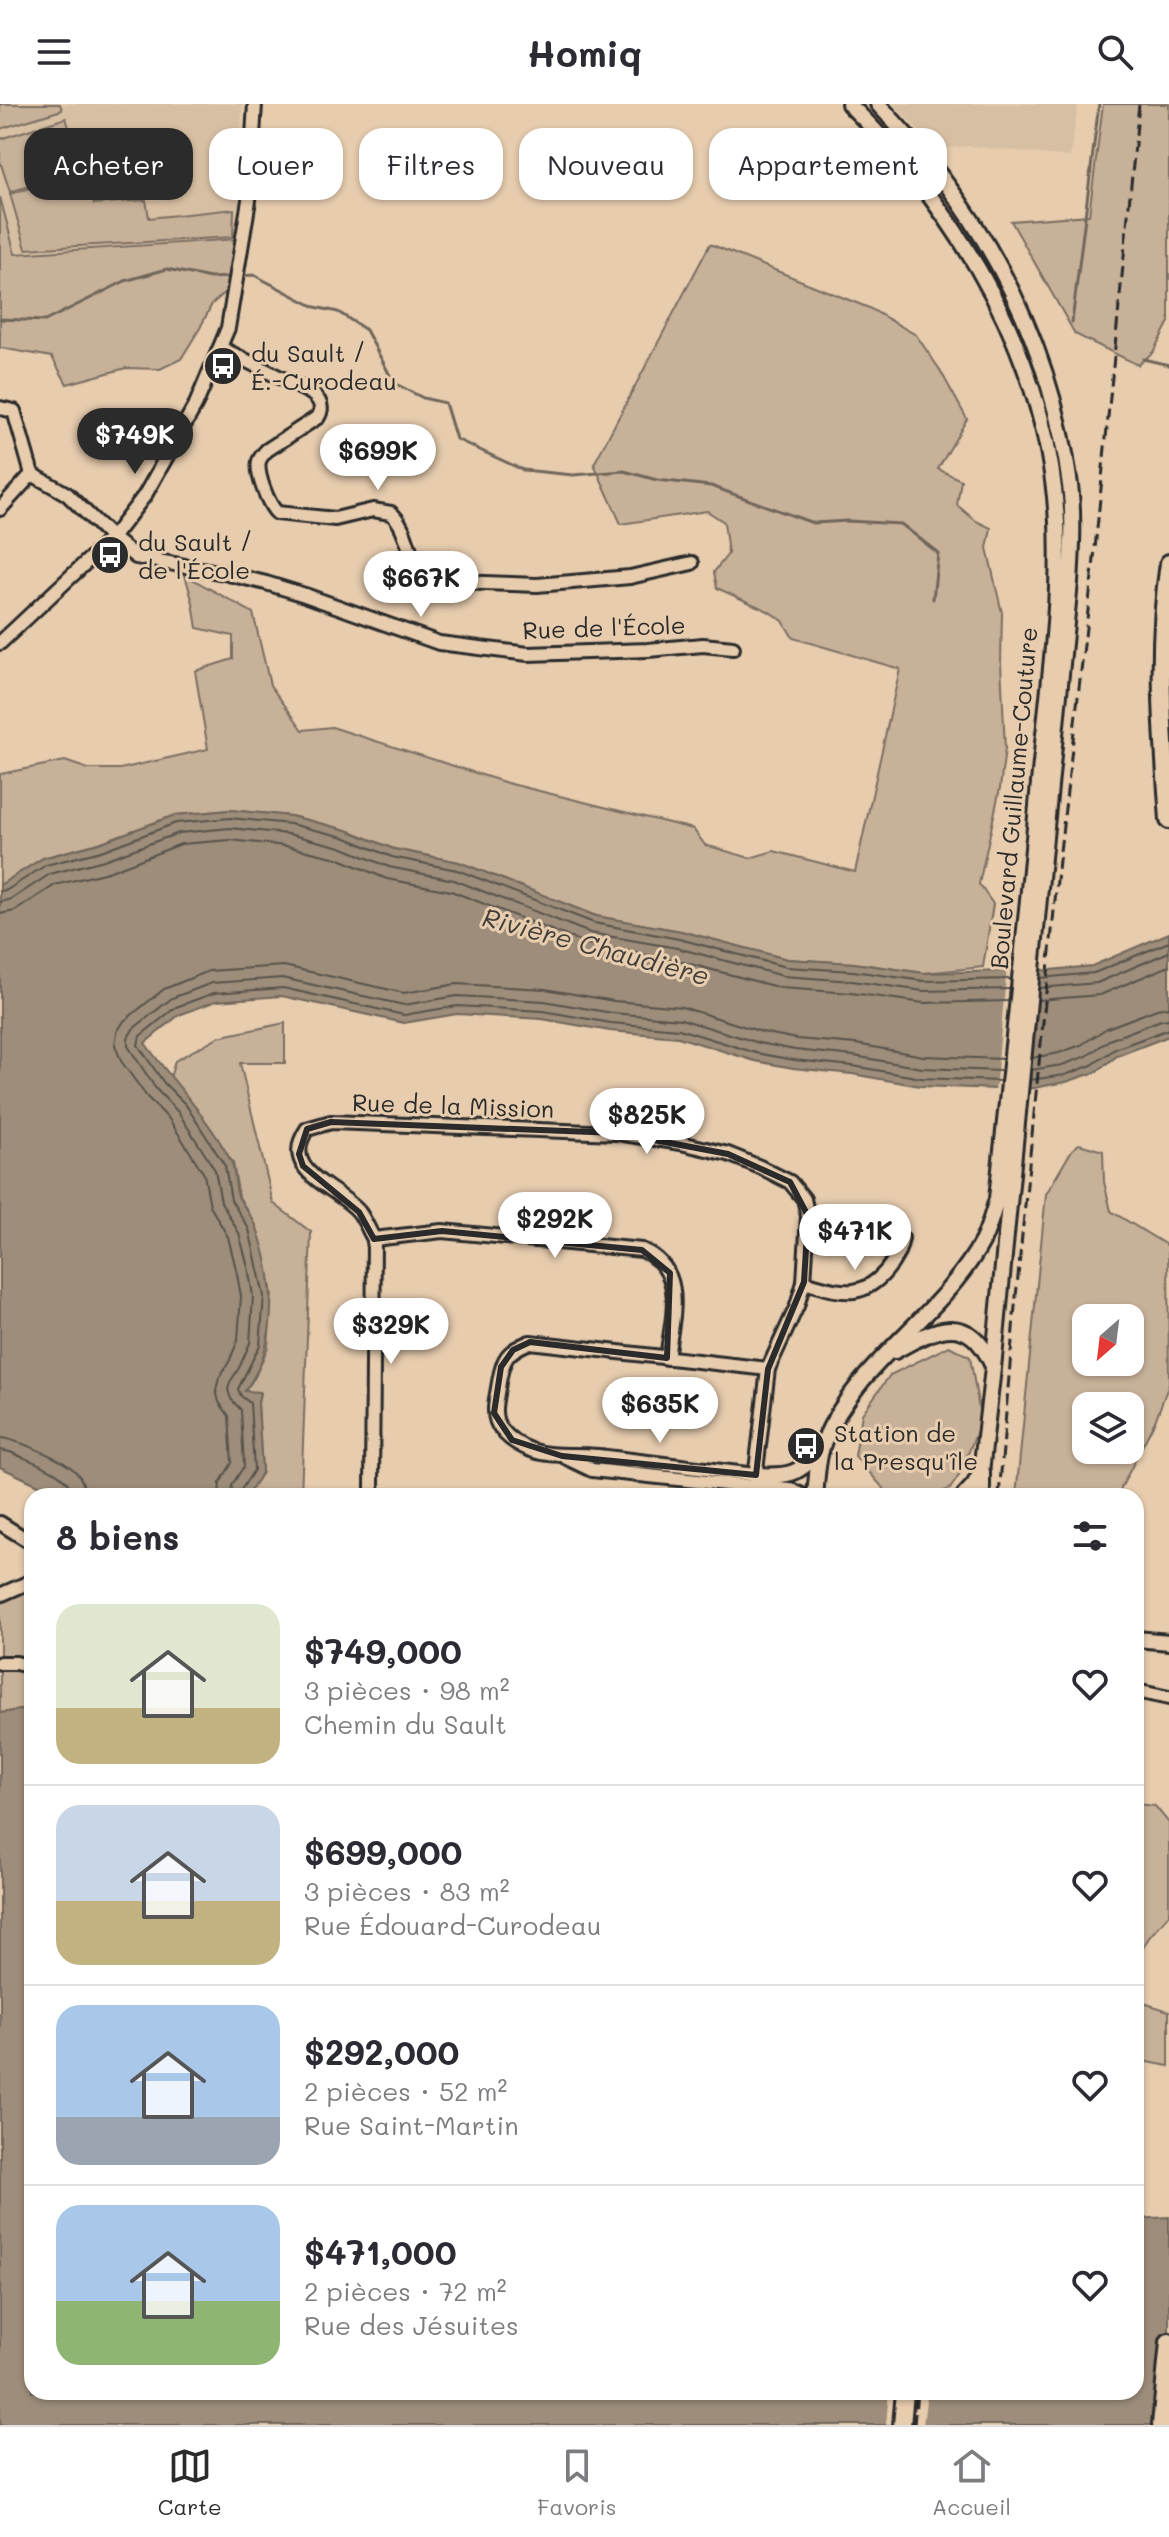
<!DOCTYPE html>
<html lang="fr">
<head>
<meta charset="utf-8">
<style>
	:root { --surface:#fff; --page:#f7f7f7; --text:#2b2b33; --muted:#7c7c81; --line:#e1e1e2; --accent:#2b2b2b }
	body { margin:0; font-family:Mali,sans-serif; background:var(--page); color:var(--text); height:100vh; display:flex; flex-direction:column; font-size:30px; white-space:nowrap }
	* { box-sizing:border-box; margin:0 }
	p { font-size:26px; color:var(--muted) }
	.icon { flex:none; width:44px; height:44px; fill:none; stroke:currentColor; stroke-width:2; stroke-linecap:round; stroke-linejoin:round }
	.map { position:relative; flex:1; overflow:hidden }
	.side { position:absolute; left:24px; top:1384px; width:1120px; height:912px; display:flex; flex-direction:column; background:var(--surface); border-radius:24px; box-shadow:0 2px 6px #0004 }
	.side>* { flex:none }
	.guide { position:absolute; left:24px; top:24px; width:1122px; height:72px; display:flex; gap:16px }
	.needle { width:52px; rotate:208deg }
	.controls { position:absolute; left:1072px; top:1200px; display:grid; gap:16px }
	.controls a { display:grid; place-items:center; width:72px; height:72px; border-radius:16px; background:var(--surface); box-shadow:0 2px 6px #0004; font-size:40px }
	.price { position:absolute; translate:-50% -68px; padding:0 18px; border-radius:28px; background:#fff; color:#222; font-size:26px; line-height:52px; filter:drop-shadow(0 2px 4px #0008) }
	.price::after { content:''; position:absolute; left:50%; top:48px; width:24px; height:18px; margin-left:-12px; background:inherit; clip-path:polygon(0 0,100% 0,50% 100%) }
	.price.selected { background:var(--accent); color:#fff }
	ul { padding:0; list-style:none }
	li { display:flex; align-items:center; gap:24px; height:200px; padding:0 32px }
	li+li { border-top:2px solid var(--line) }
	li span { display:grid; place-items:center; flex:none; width:224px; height:160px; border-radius:24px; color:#555 }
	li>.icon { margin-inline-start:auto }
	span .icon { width:96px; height:96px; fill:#fffc; stroke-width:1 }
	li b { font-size:34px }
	h2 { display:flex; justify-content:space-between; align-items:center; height:96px; padding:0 32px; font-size:34px }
	.pill { padding:0 28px; border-radius:24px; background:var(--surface); box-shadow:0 2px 6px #0004; font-size:28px; line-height:72px }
	.pill.selected { background:var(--accent); color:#fff }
	header { display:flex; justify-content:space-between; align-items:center; height:104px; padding:0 32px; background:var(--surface); font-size:36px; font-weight:800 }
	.tab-bar { display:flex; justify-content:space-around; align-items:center; height:112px; border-top:2px solid var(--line); background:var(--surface); font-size:22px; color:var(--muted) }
	.tab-bar a { display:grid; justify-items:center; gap:4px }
	.tab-bar .selected { color:var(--accent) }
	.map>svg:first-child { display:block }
</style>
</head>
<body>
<header><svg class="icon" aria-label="menu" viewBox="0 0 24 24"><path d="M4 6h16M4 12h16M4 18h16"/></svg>Homiq<svg class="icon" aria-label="search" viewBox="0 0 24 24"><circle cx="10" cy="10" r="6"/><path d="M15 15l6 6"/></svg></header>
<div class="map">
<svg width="1169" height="2321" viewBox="0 0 1169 2321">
	<rect width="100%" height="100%" fill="#e7ccae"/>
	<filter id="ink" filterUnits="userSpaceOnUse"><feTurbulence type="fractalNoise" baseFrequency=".0125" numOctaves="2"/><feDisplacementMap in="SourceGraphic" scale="16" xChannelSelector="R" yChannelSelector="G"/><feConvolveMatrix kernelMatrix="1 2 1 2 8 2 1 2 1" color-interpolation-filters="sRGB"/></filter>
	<g filter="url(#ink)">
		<!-- built -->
		<g fill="#d7bfa3">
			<polygon points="0,0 242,0 238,135 15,150 0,93"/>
			<polygon points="893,0 1078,0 1070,53 968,42 937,45"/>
		</g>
		<!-- green -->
		<g fill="#c8b199" stroke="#7a6e62" stroke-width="2" fill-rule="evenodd">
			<polygon points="0,0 60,0 62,6 0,25"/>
			<polygon points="1103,0 1169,0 1169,218 1153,248 1138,261 1075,230 1011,117 1089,111"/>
			<polygon points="66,14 82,65 10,88 0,57 0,35"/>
			<polygon points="89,66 94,100 146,96 149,114 234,105 233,133 26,145 10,90"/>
			<polygon points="0,93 15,150 238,135 227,187 212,200 200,224 181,255 160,265 126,264 67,280 52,253 0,244"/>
			<polygon points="710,140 869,204 916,231 940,266 967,315 938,365 961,376 957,401 976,417 991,424 987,444 1002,509 1001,558 1005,645 1000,684 979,780 993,800 983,863 924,869 854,859 787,855 681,827 596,812 459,758 394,745 347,726 291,712 230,706 175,711 99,739 43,754 0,781 0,670 65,657 88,665 120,665 208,645 195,567 233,555 233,532 197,524 193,499 185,471 253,509 270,581 303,626 332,623 507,679 693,725 705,741 750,754 774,747 855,768 900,565 793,534 783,517 768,507 717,484 714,468 728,450 724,418 707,407 621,420 594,360"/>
			<polygon points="285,919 285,959 240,959 273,1099 311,1128 301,1392 247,1392 262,1368 258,1299 260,1288 244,1288 255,1273 268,1243 272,1190 266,1159 256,1122 239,1093 233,1059 170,974 175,957 218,933"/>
			<path d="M 1079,1040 L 1103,1047 L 1104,1078 L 1111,1107 L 1168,1142 L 1169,1280 L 1155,1317 L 1121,1384 L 1121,1392 L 1016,1392 L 1046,1090 L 1072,1046 ZM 1086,1214 L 1130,1214 L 1130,1258 L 1086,1258 ZM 1086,1302 L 1130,1302 L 1130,1346 L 1086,1346 Z"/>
			<polygon points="949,1242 970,1253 981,1317 960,1370 950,1385 930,1392 890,1392 855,1352 862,1310 890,1271"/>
			<polygon points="32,1477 32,1608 21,1606 0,1609 0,1491"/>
			<polygon points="1136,1700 1155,1702 1169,1719 1169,1811 1150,1832 1136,1855"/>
			<polygon points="1136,1889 1140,1898 1169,1907 1169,1962 1136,1956"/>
		</g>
		<!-- water -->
		<g fill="#9d8d7a" stroke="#6f665a" stroke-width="2">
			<path d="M 230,706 L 291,712 L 347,726 L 394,745 L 459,758 L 596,812 L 681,827 L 787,855 L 854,859 L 924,869 L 1050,866 L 1092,862 L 1169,829 L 1169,932 L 1117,952 L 1096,968 L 1066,978 L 1023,986 L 920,982 L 852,970 L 793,964 L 755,957 L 678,933 L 610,927 L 542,915 L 457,910 L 404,919 L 282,892 L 216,897 L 179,911 L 145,939 C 173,978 208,1013 231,1057 C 236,1067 234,1081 238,1092 C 243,1103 253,1112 257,1124 C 276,1177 279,1240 245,1287 L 260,1288 L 258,1299 L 262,1368 L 247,1392 L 62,1392 L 0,1363 L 0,781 L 43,754 L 99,739 L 175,711 Z"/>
			<polygon points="21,1606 32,1608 32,2288 1136,2288 1136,2115 1169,2113 1169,2321 0,2321 0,1609"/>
		</g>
		<!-- pier -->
		<g fill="#e7ccae">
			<polygon points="1042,862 1029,989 995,988 1007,863"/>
			<polygon points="889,2288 927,2288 923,2321 886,2321"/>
		</g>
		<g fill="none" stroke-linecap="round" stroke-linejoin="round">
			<!-- shore -->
			<g stroke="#59524b" stroke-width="2">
				<polyline points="0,787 7,786 46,761 101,747 176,719 230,714 290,720 344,733 392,753 457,766 594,819 679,835 786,863 853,867 924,877 1011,875"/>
				<polyline points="0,798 12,795 50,770 104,756 179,729 230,724 288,730 341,743 389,763 454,776 590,829 677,844 783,872 852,877 924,887 1010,885"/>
				<polyline points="0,810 15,807 55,781 108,768 181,740 230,736 286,742 337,754 387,775 451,787 587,840 675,856 781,884 851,889 924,899 1009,897"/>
				<polyline points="1040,874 1094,869 1169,838"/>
				<polyline points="1039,884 1097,879 1169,848"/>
				<polyline points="1038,896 1100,891 1169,862"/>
				<polyline points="1032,954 1059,949 1081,941 1107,924 1157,905 1169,903"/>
				<polyline points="1031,966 1062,961 1087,952 1109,936 1161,916 1169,915"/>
				<polyline points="1030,976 1065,971 1092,961 1115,945 1169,925"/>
				<path d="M 0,1334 C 16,1335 65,1356 76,1368 C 83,1375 84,1383 85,1392"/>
				<path d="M 0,1346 L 10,1348 C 29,1357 71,1368 73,1392"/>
				<polyline points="219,1392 220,1379 232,1359 229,1312 219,1298 216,1286 219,1274 229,1258 238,1236 241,1192 236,1165 228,1133 210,1102 204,1070 169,1015 147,993 121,957 115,941 117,928 124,917 164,885 209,867 284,862 404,889 457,880 545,885 614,897 682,903 762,928 797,935 856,940 923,952 1003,955"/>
				<polyline points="231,1392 232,1381 244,1362 241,1306 231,1295 228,1286 230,1278 239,1264 250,1239 253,1192 248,1163 239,1129 221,1098 215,1066 178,1008 156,985 128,942 128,934 133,925 172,894 212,879 282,874 404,901 457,892 544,897 612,909 681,915 759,939 795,946 854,952 922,964 1001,967"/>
				<polyline points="241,1392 241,1386 254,1366 250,1299 241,1292 238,1285 260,1241 264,1192 249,1125 231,1096 225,1062 186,1001 164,979 138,941 140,932 176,903 214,889 283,884 404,911 457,902 543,907 611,919 679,925 756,949 794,956 853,962 921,974 1000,977"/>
			</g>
			<!-- stream -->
			<g stroke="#6f665a" stroke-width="3">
				<polyline points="239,172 254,171 315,203 338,208 366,226 394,279 423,294 445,299 456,335 523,366 573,371 624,367 657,376 711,382 813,419 848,417 901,420 938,449 933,495"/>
				<polyline points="0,215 45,217 125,177 167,165 210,174 232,173"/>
				<polyline points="1072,218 1099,0"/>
				<polyline points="1143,255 1169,261"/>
			</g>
			<!-- minor casing -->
			<g stroke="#2b2b2b" stroke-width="18">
				<g id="minor">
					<path d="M 221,244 L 311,289 C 320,296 324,303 318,313 L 267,346 C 263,350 261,352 259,357 C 256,370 268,400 277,409 L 335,415 L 373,406 L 391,409 C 411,426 408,466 430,477 L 537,481 L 630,473 L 692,459"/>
					<polyline points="0,304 14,307 32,370 67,390 112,434 136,453 224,469 266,479 305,491 439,539 528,550 648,546 703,541 733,544"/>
					<polyline points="0,405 32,370"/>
					<polyline points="0,539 112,434 145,391 196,300 228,224 249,96 255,0"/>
					<path d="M 374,1135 L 442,1127 L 642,1146 C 688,1166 672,1214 667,1254"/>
					<path d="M 804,1178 C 819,1182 838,1189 854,1187 C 877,1184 899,1156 902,1134"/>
					<polyline points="565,1353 592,1366 754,1383"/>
					<path d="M 756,1371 C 703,1365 650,1358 598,1352 C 575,1349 553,1354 531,1346 C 520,1342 508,1334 501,1325 C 490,1312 497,1293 499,1278 C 503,1254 507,1247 530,1238 L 768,1265"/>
					<path d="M 375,1392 L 372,1383 L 374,1135 C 369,1127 365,1116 359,1108 C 337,1082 278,1068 307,1025 L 331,1018 L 617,1029 L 681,1039 L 728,1050 L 760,1063 L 790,1078 L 804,1095 L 808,1112 L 804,1178 L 797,1202 L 768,1265 L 753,1392"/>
					<polyline points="0,1419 32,1439"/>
					<polyline points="0,1491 32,1477"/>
					<polyline points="0,1559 16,1559 32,1563"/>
					<polyline points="1136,1587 1169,1594"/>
				</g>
			</g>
			<!-- major casing -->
			<g stroke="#2b2b2b" stroke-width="20">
				<g id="major">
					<path d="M 878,0 C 900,24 922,48 942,74 C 1010,164 1055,268 1070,381 C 1074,413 1072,446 1070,478 L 993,1264 L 981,1368 L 974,1381 L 964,1392"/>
					<path d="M 895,1247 C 936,1224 968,1207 992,1260"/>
					<path d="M 756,1371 C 789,1373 798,1371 821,1346"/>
					<polyline points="754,1383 789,1386 802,1392"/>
					<path d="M 815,1392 C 817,1375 817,1354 824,1337 C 858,1256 942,1213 983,1136 C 989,1123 993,1109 997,1095 C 1011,956 1027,818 1039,679 C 1047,593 1061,505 1057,419 C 1049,258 962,111 849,0"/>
					<polyline points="1136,1535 1169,1538"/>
				</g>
			</g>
			<!-- highway casing -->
			<g stroke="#2b2b2b" stroke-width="22">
				<g id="highway">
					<path d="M 1169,459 C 1156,545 1163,630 1169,716"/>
					<polyline points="981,1392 981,1368"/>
					<polyline points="902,2321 905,2288"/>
					<polyline points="1161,2321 1169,2238"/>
				</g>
			</g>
			<!-- minor -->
			<use href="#minor" stroke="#e7ccae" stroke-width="12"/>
			<!-- major -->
			<use href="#major" stroke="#e7ccae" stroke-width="14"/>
			<!-- highway -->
			<use href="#highway" stroke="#e7ccae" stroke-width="16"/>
			<!-- rail -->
			<g stroke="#2b2b2b" stroke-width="3" stroke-dasharray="12 6" stroke-linecap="butt">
				<polyline points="999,1392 1014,1213 1059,756 1094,455 1139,0"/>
				<polyline points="914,2321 917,2288"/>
			</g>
		</g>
	</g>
	<!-- marked area -->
	<path fill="none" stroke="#2b2b2b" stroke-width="6" stroke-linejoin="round" d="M 331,1018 L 617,1029 L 728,1050 L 790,1078 L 808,1112 L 804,1178 L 768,1265 L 756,1371 L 562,1352 L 512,1336 L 494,1309 L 501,1263 L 513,1246 L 530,1238 L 667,1254 L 670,1169 L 642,1146 L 442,1127 L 374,1135 L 359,1108 L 303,1062 L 299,1050 L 307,1025 Z"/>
	<!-- icons -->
	<defs>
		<g id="bus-disc" transform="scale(2)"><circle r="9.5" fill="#2b2b2b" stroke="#e7ccae"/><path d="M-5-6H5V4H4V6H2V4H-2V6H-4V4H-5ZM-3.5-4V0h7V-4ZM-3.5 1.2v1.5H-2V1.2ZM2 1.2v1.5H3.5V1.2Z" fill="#fff"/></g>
	</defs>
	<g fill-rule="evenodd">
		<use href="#bus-disc" x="223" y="262"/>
		<use href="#bus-disc" x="110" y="451"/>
		<use href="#bus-disc" x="806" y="1342"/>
	</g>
	<g text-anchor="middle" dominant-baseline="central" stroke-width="6" stroke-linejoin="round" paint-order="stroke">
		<!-- poi labels -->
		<g font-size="24" fill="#2b2b2b" stroke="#e7ccae" text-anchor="start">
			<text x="251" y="248">du Sault /<tspan x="251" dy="28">É.-Curodeau</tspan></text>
			<text x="138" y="437">du Sault /<tspan x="138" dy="28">de l'École</tspan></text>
			<text x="834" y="1328">Station de<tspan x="834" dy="28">la Presqu'île</tspan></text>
		</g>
		<!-- street labels -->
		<g font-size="24" fill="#2b2b2b" stroke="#e7ccae">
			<text transform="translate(604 523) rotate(-2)">Rue de l'École</text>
			<text transform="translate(1013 694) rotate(-85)">Boulevard Guillaume-Couture</text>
			<text transform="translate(453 1001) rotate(2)">Rue de la Mission</text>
		</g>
		<!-- water labels -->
		<g font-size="26" font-style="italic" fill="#423f3b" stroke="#e7ccae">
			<text transform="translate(596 842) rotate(15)">Rivière Chaudière</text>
		</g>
	</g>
</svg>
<div class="controls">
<a><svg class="needle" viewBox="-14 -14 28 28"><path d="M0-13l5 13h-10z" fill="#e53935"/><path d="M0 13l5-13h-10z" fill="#7c7c81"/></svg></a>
<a><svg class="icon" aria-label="layers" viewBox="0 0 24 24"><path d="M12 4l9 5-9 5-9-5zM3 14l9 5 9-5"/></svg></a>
</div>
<b class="price selected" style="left:135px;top:372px">$749K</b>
<b class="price" style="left:378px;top:388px">$699K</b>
<b class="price" style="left:421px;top:515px">$667K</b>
<b class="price" style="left:647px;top:1052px">$825K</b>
<b class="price" style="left:555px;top:1156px">$292K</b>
<b class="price" style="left:855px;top:1168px">$471K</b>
<b class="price" style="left:391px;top:1262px">$329K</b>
<b class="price" style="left:660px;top:1341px">$635K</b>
<div class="guide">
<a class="pill selected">Acheter</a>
<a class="pill">Louer</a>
<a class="pill">Filtres</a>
<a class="pill">Nouveau</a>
<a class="pill">Appartement</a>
</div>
<section class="side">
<h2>8 biens<svg class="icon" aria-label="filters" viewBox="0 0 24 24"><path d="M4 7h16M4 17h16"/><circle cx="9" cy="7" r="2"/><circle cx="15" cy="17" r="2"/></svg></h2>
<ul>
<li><span style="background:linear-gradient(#dfe7d0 65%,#c2b280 0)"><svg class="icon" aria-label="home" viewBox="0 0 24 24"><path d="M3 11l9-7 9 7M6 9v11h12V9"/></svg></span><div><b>$749,000</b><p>3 pièces · 98 m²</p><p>Chemin du Sault</p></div><svg class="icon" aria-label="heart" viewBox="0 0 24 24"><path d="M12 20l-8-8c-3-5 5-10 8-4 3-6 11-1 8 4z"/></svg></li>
<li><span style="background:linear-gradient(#c9d6e8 60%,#c2b280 0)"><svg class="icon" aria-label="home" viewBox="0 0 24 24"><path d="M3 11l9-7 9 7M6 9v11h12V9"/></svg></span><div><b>$699,000</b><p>3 pièces · 83 m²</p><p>Rue Édouard-Curodeau</p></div><svg class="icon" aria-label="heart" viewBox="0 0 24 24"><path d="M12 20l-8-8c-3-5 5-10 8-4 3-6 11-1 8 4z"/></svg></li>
<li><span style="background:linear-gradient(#a9c7e8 70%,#9aa5b1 0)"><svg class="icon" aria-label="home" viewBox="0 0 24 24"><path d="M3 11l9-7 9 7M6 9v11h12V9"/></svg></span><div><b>$292,000</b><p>2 pièces · 52 m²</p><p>Rue Saint-Martin</p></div><svg class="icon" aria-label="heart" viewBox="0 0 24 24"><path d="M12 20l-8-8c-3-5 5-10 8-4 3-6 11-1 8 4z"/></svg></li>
<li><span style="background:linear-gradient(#a9c7e8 60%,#8fb573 0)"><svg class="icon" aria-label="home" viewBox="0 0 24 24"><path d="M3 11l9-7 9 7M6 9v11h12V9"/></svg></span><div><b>$471,000</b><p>2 pièces · 72 m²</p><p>Rue des Jésuites</p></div><svg class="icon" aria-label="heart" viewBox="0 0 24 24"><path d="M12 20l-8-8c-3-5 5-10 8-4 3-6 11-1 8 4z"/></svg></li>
</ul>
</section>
</div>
<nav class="tab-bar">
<a class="selected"><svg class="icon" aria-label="map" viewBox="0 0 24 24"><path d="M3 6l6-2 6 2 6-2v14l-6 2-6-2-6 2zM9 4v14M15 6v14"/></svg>Carte</a>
<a><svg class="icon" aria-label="saved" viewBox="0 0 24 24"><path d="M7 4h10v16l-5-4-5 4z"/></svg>Favoris</a>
<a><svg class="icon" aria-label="home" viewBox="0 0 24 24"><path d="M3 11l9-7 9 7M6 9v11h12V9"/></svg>Accueil</a>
</nav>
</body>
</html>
